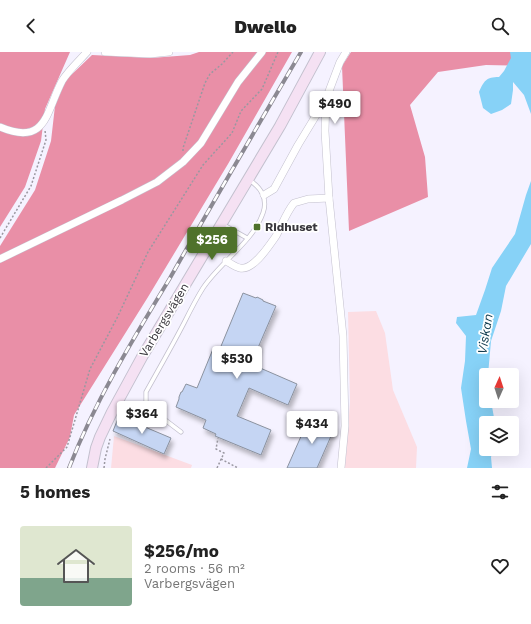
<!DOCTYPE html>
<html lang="en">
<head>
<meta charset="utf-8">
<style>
	:root { --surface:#fff; --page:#f6f6f6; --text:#222; --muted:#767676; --accent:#4f722b }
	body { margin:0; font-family:"Work Sans",sans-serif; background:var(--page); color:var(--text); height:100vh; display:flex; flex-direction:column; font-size:15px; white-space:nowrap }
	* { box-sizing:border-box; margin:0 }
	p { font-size:13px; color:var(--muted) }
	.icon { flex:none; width:22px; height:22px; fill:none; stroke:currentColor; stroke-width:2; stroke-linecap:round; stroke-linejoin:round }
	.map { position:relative; height:416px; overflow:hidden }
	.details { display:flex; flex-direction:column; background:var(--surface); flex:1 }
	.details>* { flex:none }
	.needle { width:26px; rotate:3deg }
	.tools { position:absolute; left:479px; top:316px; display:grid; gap:8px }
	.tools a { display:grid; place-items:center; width:40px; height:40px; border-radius:4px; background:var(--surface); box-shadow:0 4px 16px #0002; font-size:20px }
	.price { position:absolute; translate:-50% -34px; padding:0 9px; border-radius:4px; background:#fff; color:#222; font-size:13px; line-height:26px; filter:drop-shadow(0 1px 2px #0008) }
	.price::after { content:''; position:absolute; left:50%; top:24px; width:12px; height:9px; margin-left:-6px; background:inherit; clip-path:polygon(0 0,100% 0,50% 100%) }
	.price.selected { background:var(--accent); color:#fff }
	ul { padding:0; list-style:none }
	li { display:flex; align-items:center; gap:12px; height:100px; padding:0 20px }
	li span { display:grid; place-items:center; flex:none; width:112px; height:80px; border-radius:4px; color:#555 }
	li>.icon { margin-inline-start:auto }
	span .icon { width:48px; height:48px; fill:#fffc; stroke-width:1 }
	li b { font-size:17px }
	h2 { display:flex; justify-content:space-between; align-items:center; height:48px; padding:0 20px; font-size:17px }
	header { display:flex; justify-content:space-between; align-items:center; height:52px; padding:0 20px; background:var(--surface); font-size:18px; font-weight:800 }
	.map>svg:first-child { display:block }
</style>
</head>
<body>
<header><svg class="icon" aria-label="back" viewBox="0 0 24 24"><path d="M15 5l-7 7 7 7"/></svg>Dwello<svg class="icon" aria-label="search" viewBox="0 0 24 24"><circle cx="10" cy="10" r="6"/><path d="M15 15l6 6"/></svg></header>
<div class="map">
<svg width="531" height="416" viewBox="0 0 531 416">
	<defs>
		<filter id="shadow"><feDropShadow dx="2.5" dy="4.5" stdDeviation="2" flood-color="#0004"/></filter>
	</defs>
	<rect width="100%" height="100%" fill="#f5f2ff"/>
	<!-- green -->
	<g fill="#fcdde3">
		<polygon points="376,259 385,281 393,338 417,395 416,416 345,416 350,350 348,260"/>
		<polygon points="114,384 192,413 191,416 111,416"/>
	</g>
	<!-- forest -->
	<g fill="#e98fa7">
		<polygon points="0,0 70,0 45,57 41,89 25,135 0,175"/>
		<polygon points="199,0 292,0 228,112 148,245 74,363 70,385 55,416 0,416 0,194 35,138 51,89 55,54 66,28 92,3 151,6 190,3"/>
		<polygon points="351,0 531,0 531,14 486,13 438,20 410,53 425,105 428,145 349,179 342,14"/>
	</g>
	<!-- water -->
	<g fill="#87d2f7">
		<path d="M 510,0 L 531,0 L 531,62 L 524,43 L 513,30 L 513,38 L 511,52 L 502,58 L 491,62 L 483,56 L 479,40 C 484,29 486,25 499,25 L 504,19 L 511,6 Z"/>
		<polygon points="531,129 531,192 506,234 501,259 491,289 488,323 486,323 486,349 491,349 495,371 486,371 486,397 494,397 491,405 492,416 467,416 471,397 466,369 461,336 465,309 466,284 456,271 457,265 476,263 485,238 492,216 515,182 526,143"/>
	</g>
	<!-- building -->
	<g fill="#c5d5f3" stroke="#8b929f" filter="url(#shadow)">
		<polygon points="243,241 256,246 257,245 263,248 263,249 276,254 251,312 297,332 288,353 249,336 237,364 271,378 261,403 215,384 216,382 203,376 206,368 176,355 179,347 179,345 181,340 182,340 186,332 197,336 213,297 219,299"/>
		<polygon points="119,364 171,386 164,402 113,379"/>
		<polygon points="310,364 335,375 317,416 287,416"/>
	</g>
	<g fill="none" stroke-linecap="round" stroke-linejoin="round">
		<!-- lane casing -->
		<g stroke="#c3c0ce" stroke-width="5">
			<g id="lane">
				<polyline points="222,172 247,186"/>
				<path d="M 181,380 L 152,358 L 146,350 L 146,340 C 159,317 172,294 184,271 C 190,259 196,247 203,236 C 220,210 253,190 263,161 C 268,147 261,135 249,128"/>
			</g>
		</g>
		<!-- street casing -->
		<g stroke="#c3c0ce" stroke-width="8">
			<g id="street">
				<polyline points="105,0 150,2 169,0"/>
				<path d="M 0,75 C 47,95 46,59 62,29 C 68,19 79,9 87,0"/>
				<polyline points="264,143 274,137 298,93 326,47"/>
				<polyline points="329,146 325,79 326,47 340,10 346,0"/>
				<polyline points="0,207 122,148 157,130 183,110 201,91 238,30 262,0"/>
				<path d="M 226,209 C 230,211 235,215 240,216 C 253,219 269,194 276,184 C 282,173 286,161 294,151 L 308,147 L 329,146 L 343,284 L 345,374 L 341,416"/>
			</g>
		</g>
		<!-- secondary casing -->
		<g stroke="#c3c0ce" stroke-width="12">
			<polyline id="secondary" points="92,416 96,396 100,385 112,360 142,305 280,74 320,0"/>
		</g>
		<!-- path -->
		<g stroke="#9a98a1" stroke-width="1.5" stroke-dasharray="2 2" stroke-linecap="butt">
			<polyline points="183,99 183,96 205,31 210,22 222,12 233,0"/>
			<polyline points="0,186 31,134 46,88 45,78"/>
			<polyline points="124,357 136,357 140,351"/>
			<polyline points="221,407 238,416"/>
			<polyline points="46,416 67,395 90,317 117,266 148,200 203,113 232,81 241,59 262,37 278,0"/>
			<polyline points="104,416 105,407 110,387"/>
			<polyline points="217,416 224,401 216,397 218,386"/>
		</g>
		<!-- lane -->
		<use href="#lane" stroke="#fff" stroke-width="3.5"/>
		<!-- street -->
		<use href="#street" stroke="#fff" stroke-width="7"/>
		<!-- secondary -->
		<use href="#secondary" stroke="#f5e1f3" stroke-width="10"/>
		<!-- rail casing -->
		<g stroke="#8b8992" stroke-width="4">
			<path id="rail" d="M 69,416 C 95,349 133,287 170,226 C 213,150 257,75 301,0"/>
		</g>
		<!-- rail -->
		<use href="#rail" stroke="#fff" stroke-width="2.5" stroke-dasharray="8" stroke-linecap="butt"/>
	</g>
	<!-- markers -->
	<rect fill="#4f722b" stroke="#fff" stroke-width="1.5" x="253" y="171" width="8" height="8" rx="2"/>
	<g text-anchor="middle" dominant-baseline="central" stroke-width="3.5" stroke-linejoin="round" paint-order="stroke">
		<!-- poi labels -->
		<g font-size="12" font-weight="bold" fill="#39373d" stroke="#fff" text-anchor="start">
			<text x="265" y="175">Ridhuset</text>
		</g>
		<!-- street labels -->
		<g font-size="12" fill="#39373d" stroke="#fff">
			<text transform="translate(164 268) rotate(-59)">Varbergsvägen</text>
		</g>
		<!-- water labels -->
		<g font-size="13" font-style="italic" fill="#123d50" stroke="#fff">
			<text transform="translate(485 282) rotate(-81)">Viskan</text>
		</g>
	</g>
</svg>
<div class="tools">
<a><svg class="needle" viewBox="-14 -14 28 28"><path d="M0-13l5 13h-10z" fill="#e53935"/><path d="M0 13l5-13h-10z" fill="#767676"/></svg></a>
<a><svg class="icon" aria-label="layers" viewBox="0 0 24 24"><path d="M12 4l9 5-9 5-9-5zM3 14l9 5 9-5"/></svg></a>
</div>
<b class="price" style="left:335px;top:73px">$490</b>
<b class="price selected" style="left:212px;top:209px">$256</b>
<b class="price" style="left:237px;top:328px">$530</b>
<b class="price" style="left:142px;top:383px">$364</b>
<b class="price" style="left:312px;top:393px">$434</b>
</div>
<section class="details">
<h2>5 homes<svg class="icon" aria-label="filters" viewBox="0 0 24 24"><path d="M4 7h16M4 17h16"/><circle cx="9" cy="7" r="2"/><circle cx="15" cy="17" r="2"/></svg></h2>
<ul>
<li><span style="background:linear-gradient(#dfe7d0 65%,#7fa58c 0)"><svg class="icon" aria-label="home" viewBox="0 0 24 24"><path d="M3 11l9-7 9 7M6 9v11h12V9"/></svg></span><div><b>$256/mo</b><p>2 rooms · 56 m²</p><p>Varbergsvägen</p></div><svg class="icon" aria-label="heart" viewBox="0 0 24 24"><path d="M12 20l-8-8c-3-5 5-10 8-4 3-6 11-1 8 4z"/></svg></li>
</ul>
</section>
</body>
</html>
